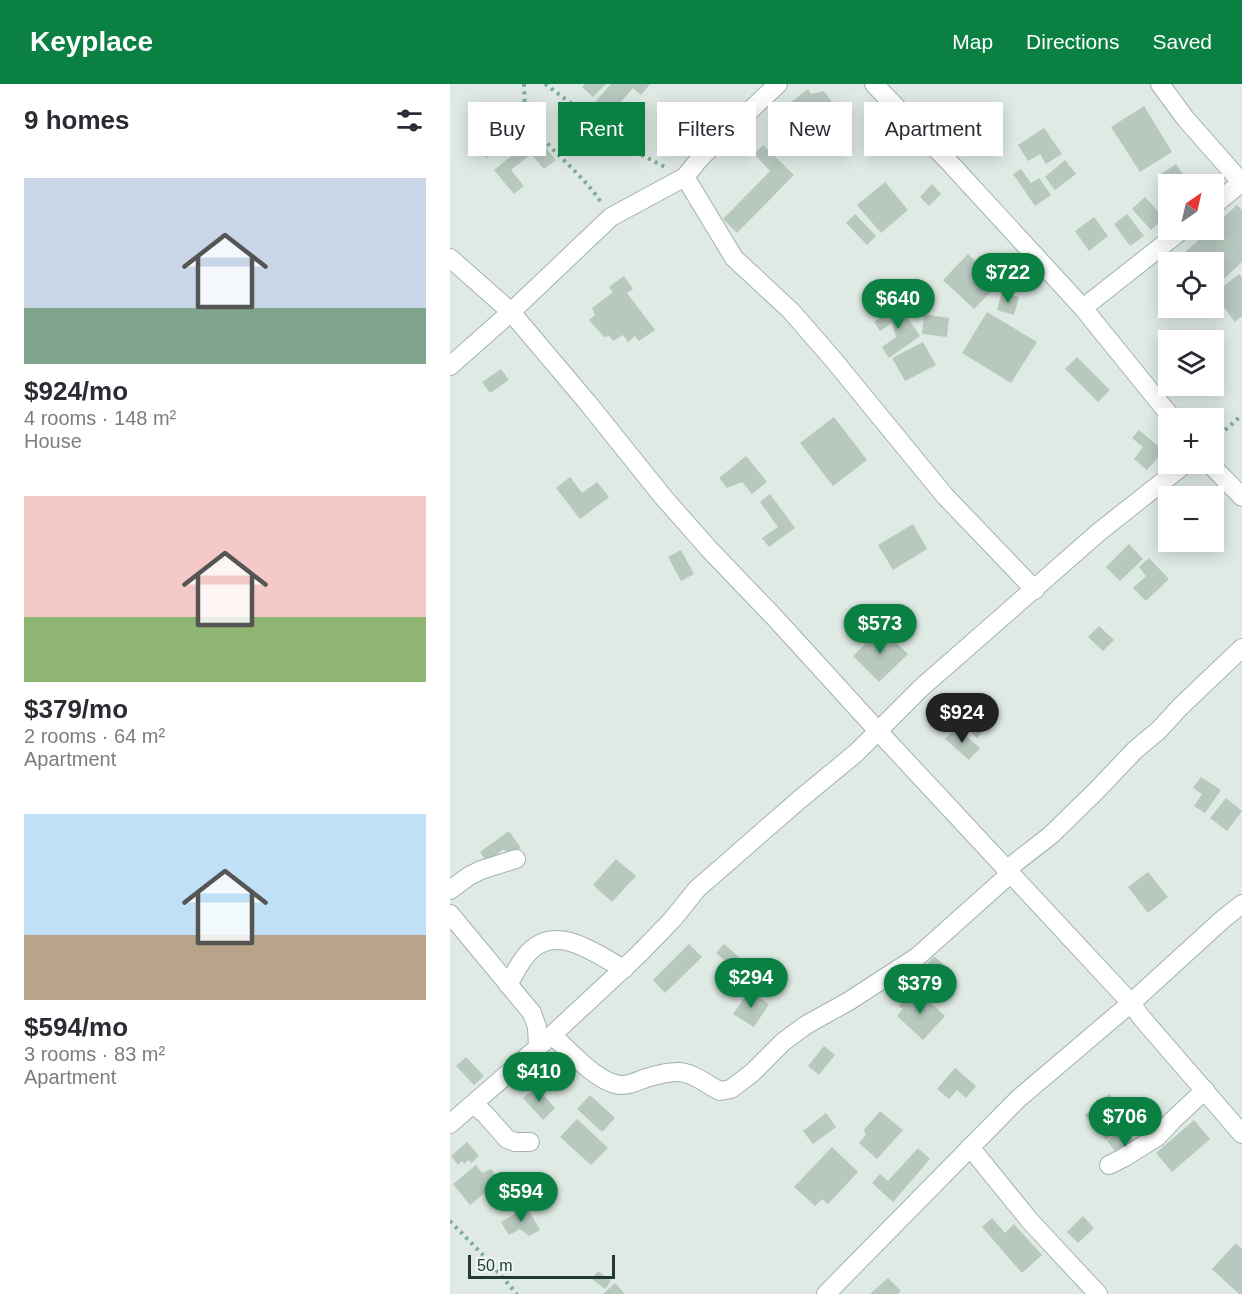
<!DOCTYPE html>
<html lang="en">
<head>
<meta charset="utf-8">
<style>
	:root { --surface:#fff; --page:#f7f7f7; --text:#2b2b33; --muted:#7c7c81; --accent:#0b8043 }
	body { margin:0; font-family:Arial,sans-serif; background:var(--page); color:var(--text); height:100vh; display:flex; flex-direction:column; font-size:22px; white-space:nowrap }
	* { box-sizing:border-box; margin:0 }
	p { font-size:20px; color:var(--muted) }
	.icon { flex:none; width:33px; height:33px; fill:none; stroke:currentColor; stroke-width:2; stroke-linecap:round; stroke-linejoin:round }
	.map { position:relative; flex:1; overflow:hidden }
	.sheet { display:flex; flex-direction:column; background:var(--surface); width:450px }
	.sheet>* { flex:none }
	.banner { position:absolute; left:18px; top:18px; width:570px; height:54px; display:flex; gap:12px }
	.needle { width:39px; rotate:34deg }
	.controls { position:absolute; left:708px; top:90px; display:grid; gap:12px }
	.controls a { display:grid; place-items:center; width:66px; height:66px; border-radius:0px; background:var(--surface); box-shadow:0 3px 15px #0003; font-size:30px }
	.scale { position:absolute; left:18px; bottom:15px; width:147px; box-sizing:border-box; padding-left:6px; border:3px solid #203a30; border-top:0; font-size:16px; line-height:21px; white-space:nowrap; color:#203a30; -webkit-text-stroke:4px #eff7f2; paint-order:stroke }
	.price { position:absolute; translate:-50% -51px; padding:0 14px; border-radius:21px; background:var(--accent); color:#fff; font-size:20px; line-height:39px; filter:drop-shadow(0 2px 3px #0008) }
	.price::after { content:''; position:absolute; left:50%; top:36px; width:18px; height:14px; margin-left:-9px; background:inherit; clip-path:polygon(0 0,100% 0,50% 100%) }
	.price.active { background:#222; color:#fff }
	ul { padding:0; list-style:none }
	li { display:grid; align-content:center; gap:12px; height:318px; padding:0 24px }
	li span { display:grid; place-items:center; height:186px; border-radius:0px; color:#555 }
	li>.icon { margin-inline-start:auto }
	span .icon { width:108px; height:108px; fill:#fffc; stroke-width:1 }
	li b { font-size:26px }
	h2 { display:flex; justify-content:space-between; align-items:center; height:72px; padding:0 24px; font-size:26px }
	.tag { padding:0 21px; border-radius:0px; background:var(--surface); box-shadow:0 3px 15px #0003; font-size:21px; line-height:54px }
	.tag.active { background:var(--accent); color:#fff }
	header { display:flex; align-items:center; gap:36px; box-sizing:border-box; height:84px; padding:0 30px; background:var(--accent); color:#fff }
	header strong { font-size:28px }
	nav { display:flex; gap:33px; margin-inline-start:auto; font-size:21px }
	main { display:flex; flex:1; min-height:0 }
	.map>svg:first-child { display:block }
</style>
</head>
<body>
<header>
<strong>Keyplace</strong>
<nav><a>Map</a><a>Directions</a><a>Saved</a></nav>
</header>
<main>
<section class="sheet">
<h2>9 homes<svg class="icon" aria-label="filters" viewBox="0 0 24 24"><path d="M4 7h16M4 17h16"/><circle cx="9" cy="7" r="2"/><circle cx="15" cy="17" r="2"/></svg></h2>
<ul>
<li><span style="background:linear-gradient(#c9d6e8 70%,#7fa58c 0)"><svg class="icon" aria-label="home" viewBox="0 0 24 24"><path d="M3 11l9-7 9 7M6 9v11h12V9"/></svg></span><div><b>$924/mo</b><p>4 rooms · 148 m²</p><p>House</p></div></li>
<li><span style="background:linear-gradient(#f6c9c9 65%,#8fb573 0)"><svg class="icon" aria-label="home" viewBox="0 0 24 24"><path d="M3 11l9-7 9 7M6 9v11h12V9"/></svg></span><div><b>$379/mo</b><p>2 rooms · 64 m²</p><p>Apartment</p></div></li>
<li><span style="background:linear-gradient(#bfe0f5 65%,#b9a48a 0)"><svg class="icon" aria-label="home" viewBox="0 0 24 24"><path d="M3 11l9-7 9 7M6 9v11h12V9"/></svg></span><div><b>$594/mo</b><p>3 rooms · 83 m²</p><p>Apartment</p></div></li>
</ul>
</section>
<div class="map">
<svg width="792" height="1210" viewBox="0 0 792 1210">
	<rect width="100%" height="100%" fill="#dfeae4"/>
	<!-- building -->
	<g fill="#b7c8bf">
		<polygon points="135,0 156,0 143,13 132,3"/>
		<polygon points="161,0 200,0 191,11 183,4 169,20 176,26 180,21 188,28 176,43 146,17"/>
		<polygon points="358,5 361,10 374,7 387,25 381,30 385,36 368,48 363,40 352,48 340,32 348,27 341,18"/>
		<polygon points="694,22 722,68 690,88 661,43"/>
		<polygon points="40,38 56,53 37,74 21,59"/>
		<polygon points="594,44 612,70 596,80 590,70 578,77 568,61"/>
		<polygon points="86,52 106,76 94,85 81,70 61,86 74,102 64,110 44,86"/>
		<polygon points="313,61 344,91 287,149 273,135 320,87 304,70"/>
		<polygon points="615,76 626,90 605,106 595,93"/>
		<polygon points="726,80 740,100 718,100 711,90"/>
		<polygon points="571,85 581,99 589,94 601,111 585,122 563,90"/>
		<polygon points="435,98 458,126 431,149 407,121"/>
		<polygon points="482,100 491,110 479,122 470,113"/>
		<polygon points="695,113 714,134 701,146 682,125"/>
		<polygon points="787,121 792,126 792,178 764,204 764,178 726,178 725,177 760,146 764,146 764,142"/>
		<polygon points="405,130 426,152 417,161 396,139"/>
		<polygon points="677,130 694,152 680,162 664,140"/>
		<polygon points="644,133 658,152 639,167 625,147"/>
		<polygon points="518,170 549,200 524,225 493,196"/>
		<polygon points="789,190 792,193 792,232 785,238 764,210"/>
		<polygon points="174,192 183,205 177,209 205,246 189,257 185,252 178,258 173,251 163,257 159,252 154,253 139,236 145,231 142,224 163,208 159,203"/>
		<polygon points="552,208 569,213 564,231 547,226"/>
		<polygon points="449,221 470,252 439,274 432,263 446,253 442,239 430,247 424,238"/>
		<polygon points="537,228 587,258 561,299 512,269"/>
		<polygon points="474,230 499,234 497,253 472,250"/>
		<polygon points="473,258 486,281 455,297 442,274"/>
		<polygon points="627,273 660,306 648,318 615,285"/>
		<polygon points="51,285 59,296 40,309 32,298"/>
		<polygon points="384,333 417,376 383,402 350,359"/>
		<polygon points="689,346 714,367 697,386 684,375 693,363 682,354"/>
		<polygon points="296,372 317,398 302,410 292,398 277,404 269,394"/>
		<polygon points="120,393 132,409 147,398 159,413 130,435 106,404"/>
		<polygon points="320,410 345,444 319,463 312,454 328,443 310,418"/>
		<polygon points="463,440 477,465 443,486 428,461"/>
		<polygon points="679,460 693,475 670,497 656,483"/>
		<polygon points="231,466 244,490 231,497 218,473"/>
		<polygon points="699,474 719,495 696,517 683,504 696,492 689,483"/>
		<polygon points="649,542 664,556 653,567 638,553"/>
		<polygon points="431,544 458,570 429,598 403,572"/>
		<polygon points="525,614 545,633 527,654 506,635"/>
		<polygon points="506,643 530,664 519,676 495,655"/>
		<polygon points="751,693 771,706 755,729 744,722 752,710 743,704"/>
		<polygon points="776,714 792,727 777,747 760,734"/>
		<polygon points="59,747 71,764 59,772 54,765 37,778 30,768"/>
		<polygon points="166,775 186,792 162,818 143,801"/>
		<polygon points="698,788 718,813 698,829 678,803"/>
		<polygon points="239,860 252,873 215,909 203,896"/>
		<polygon points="274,860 298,881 291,890 266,869"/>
		<polygon points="484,872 493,880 482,892 487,897 478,906 465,894"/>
		<polygon points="299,907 319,920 304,943 283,930"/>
		<polygon points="469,908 495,932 473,956 447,932 453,925 449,922 459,910 463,914"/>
		<polygon points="374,962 385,971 369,991 358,982"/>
		<polygon points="16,973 34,992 24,1001 6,982"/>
		<polygon points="505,984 526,1002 516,1014 507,1006 499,1015 487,1005"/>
		<polygon points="86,1003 105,1024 93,1036 73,1014"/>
		<polygon points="659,1010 666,1019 652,1031 666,1048 656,1056 635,1031"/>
		<polygon points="140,1011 165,1034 152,1048 127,1025"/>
		<polygon points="430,1027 453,1046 427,1075 409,1059 416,1051 414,1046"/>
		<polygon points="376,1029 386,1043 363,1060 353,1047"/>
		<polygon points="127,1035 158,1064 141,1081 110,1053"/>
		<polygon points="744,1036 760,1055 722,1088 706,1069"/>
		<polygon points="668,1049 675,1058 681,1053 692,1069 676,1081 657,1057"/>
		<polygon points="17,1058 29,1072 21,1079 19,1076 14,1080 12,1077 8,1081 1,1072"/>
		<polygon points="382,1063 408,1088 378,1120 372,1115 365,1122 344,1103"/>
		<polygon points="468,1064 480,1075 443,1118 422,1099 430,1090 438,1097"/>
		<polygon points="26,1081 32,1089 41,1085 51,1096 20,1121 3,1100"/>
		<polygon points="77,1123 90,1146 79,1152 70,1145 59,1151 51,1138"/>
		<polygon points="633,1132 644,1144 628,1159 617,1148"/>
		<polygon points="542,1134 555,1149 564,1140 592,1171 572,1189 532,1143"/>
		<polygon points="786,1159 792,1165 792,1210 789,1210 762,1185"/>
		<polygon points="148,1187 161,1197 155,1205 142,1195"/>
		<polygon points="438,1194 451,1207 448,1210 420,1210"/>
		<polygon points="165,1199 175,1210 153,1210"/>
	</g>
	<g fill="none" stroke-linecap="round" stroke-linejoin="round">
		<!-- street casing -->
		<g stroke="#a2b2aa" stroke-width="20">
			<g id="street">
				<polyline points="424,0 499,78 633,224 722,334"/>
				<polyline points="710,0 735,34 792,99"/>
				<polyline points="235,93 284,174 341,227 382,274 495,412 585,506"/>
				<polyline points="764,121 792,98"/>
				<polyline points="0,174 61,228 137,318 214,414 259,465 326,535 428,647 681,919 691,933 792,1050"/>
				<polyline points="633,224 732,146"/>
				<polyline points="0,282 61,228 161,133 235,93 251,73 328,0"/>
				<polyline points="760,380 792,413"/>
				<polyline points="556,786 601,751 646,707 685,666 709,646 730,623 792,564"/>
				<polyline points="0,806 19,792 31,786 66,775"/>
				<polyline points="0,830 82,929 87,943 88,963"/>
				<path d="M 58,901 C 65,889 71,875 81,866 C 109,840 147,871 174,885"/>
				<path d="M 102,951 C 119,966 143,994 165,1000 C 177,1003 185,998 196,994 C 206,991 218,988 228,988 C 243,988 257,1001 270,1007 L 281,1005 L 302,989 L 333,958 L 356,941 L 399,917 L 467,873 L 560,790"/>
				<polyline points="23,1020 35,1030 57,1055 65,1058 80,1058"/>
				<polyline points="0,1040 102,951 188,871 222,836 247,805 349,716 406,669 471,604 649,448 735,380"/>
				<polyline points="520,1063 580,1137 648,1210"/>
				<polyline points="659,1081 673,1074 707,1053 723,1036 755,1006"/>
				<polyline points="376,1210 568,1015 681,919 772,836 792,820"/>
			</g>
		</g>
		<!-- path -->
		<g stroke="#80ad9a" stroke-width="4" stroke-dasharray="3 4.5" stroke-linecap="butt">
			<path d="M 74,0 C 75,12 73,30 80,41 C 84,47 91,53 96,58 C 115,79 137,96 152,120"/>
			<polyline points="95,0 153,43 176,63 215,83"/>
			<polyline points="764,356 792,331"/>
			<polyline points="0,1137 34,1172 67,1210"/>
		</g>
		<!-- street -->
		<use href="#street" stroke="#fff" stroke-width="18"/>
	</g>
</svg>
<div class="controls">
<a><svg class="needle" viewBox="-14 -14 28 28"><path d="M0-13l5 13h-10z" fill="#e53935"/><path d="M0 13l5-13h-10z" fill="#7c7c81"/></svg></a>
<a><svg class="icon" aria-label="locate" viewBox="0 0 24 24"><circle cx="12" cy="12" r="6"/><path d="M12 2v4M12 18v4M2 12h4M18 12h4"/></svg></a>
<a><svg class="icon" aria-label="layers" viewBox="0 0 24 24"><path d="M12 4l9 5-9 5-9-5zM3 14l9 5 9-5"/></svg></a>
<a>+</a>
<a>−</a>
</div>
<div class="scale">50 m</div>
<b class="price" style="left:558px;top:220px">$722</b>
<b class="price" style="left:448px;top:246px">$640</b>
<b class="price" style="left:430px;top:571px">$573</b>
<b class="price active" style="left:512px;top:660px">$924</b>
<b class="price" style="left:301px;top:925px">$294</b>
<b class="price" style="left:470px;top:931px">$379</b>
<b class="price" style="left:89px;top:1019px">$410</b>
<b class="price" style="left:675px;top:1064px">$706</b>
<b class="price" style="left:71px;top:1139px">$594</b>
<div class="banner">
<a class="tag">Buy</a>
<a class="tag active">Rent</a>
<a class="tag">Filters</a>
<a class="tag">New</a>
<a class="tag">Apartment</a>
</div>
</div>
</main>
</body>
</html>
